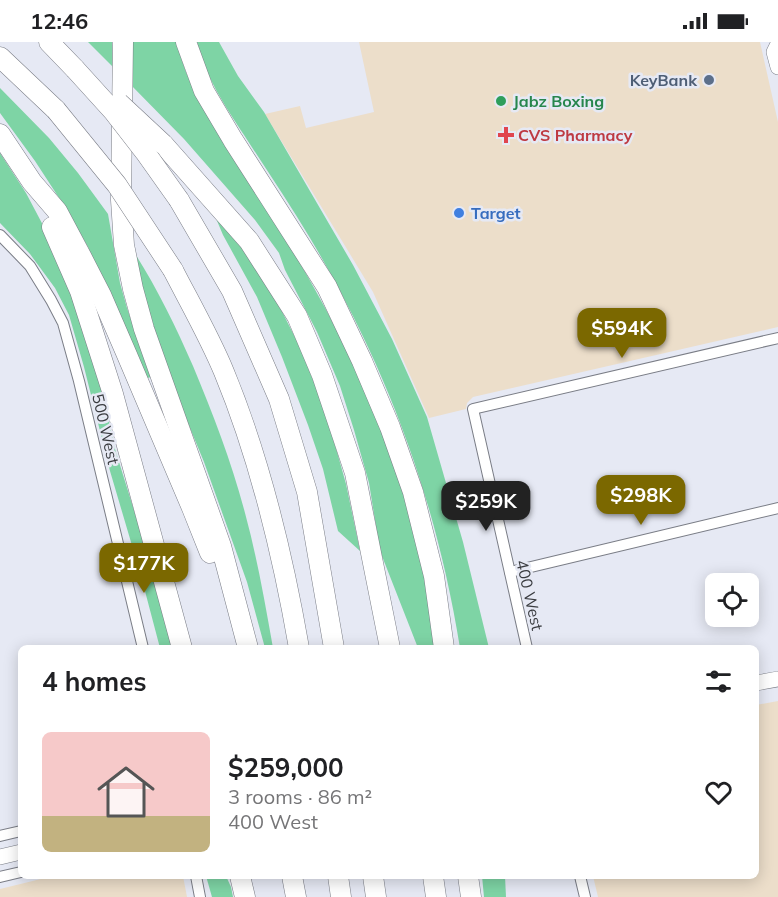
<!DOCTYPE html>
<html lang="en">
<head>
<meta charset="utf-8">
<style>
	:root { --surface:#fff; --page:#f2f2f2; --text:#202124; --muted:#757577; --accent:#7b6800 }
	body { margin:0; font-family:Mulish,sans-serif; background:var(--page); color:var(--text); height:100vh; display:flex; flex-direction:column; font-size:22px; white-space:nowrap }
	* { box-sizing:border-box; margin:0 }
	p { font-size:20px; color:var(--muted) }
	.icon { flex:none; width:33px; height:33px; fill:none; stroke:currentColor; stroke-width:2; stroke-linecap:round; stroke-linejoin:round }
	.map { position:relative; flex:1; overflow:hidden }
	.panel { position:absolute; left:18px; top:603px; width:741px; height:234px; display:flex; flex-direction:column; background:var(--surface); border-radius:9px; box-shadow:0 3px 15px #0003 }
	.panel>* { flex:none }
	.controls { position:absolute; left:705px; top:531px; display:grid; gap:12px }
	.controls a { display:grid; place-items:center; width:54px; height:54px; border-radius:9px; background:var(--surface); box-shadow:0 3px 15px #0003; font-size:30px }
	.price { position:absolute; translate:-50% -51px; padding:0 14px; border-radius:12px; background:var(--accent); color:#fff; font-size:20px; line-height:39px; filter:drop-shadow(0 2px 3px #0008) }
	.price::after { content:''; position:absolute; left:50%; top:36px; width:18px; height:14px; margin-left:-9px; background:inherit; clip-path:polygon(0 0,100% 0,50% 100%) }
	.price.active { background:#222; color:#fff }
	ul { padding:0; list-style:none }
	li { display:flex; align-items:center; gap:18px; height:150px; padding:0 24px }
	li span { display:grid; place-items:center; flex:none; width:168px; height:120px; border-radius:9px; color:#555 }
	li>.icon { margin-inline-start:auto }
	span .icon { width:72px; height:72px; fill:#fffc; stroke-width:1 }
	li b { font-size:26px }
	h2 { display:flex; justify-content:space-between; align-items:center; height:72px; padding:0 24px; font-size:26px }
	.status { display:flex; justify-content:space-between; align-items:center; height:42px; padding:0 30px; background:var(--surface); direction:ltr }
	.status svg { height:16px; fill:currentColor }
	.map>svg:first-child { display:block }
</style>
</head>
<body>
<div class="status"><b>12:46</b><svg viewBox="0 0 49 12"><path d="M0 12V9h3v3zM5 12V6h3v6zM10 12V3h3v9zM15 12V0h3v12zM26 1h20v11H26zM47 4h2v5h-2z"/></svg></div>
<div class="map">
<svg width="778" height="855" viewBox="0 0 778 855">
	<rect width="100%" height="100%" fill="#e6e9f4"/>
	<!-- commercial -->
	<g fill="#ecdeca">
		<polygon points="359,0 760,0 778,80 778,285 473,355 467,361 466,367 429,376 373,250 265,72 300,64 306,86 374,70"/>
		<polygon points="778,659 778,855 598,855 593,834 756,834 756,663"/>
		<polygon points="53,834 183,834 187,855 0,855 0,847"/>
	</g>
	<!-- green -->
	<g fill="#7ed4a5">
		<polygon points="88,0 112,0 113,25"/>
		<path d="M 130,0 L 176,0 L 186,30 L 197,55 C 274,176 353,295 398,433 C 417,489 428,547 438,606 L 418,606 L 380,509 L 369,441 L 354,388 L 340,344 L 317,290 L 285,228 L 279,211 L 255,178 L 184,97 L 129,41 Z"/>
		<path d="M 197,0 L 219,0 L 238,34 L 264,70 L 353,223 L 392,297 L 427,375 L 463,500 L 489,606 L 460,606 C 436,457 387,325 310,196 C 289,161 266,127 244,93 C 225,64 205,34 197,0 Z"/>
		<polygon points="0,46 49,96 78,131 108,172 120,241 127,266 151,335 145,337 88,205 65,165 35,119 0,71"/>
		<polygon points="0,111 26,151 54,204 66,233 102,348 115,407 146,507 173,606 160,606 141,534 110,429 84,325 69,273 55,246 30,212 0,181"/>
		<polygon points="212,167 232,185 268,242 299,303 317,348 332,392 346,442 360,509 338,489 323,427 308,383 282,315 257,255 223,193"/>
		<path d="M 134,210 C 157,246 176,285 193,324 C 213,372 232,421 245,471 C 257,515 265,561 273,606 L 265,606 L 247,540 L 204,420 L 164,323 L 138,244 Z"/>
		<polygon points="206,834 226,834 231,845 233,855 212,855"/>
		<polygon points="482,834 505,834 506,855 484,855"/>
	</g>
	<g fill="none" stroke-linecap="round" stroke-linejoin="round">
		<!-- street casing -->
		<g stroke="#7a7d86" stroke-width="12">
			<g id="street">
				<polyline points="0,193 30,224 51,258 63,281 79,339 143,606"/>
				<polyline points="510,530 778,466"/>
				<polyline points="527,606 473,367 778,296"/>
				<polyline points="0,794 21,789"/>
				<polyline points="196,834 200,855"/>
				<polyline points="580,834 585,855"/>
				<polyline points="0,835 21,830"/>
			</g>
		</g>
		<!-- secondary casing -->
		<g stroke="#7a7d86" stroke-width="16">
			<g id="secondary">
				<polyline points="778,2 774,10 778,25"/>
				<polyline points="756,641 778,637"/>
				<polyline points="0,815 21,810"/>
			</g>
		</g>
		<!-- highway casing -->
		<g stroke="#7a7d86" stroke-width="21">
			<g id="highway">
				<polyline points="49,0 75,27"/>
				<polyline points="123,0 121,158 124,203 133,247 144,287 221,504 248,606"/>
				<polyline points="186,0 204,49 233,98 327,245 362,319 390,385 413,450 434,534 444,606"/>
				<polyline points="0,15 56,68"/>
				<polyline points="0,92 32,140 57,169 82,216 101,253 127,313 192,466 210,511"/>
				<polyline points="163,102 249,199 297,274 322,333 355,431 390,606"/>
				<polyline points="179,158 232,249 279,357 307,450 334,606"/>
				<polyline points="52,185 80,249 113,352 182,606"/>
				<path d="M 173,228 C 190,261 210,296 224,330 C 260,417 283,514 299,606"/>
				<polyline points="240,834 245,855"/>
				<polyline points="292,834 296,855"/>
				<polyline points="338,834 341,855"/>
				<polyline points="373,834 376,855"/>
				<polyline points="433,834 436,855"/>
				<polyline points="468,834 471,855"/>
			</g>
		</g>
		<!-- street -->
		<use href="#street" stroke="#fff" stroke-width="10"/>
		<!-- secondary -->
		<use href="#secondary" stroke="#fff" stroke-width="15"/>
		<!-- highway -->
		<use href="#highway" stroke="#fff" stroke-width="20"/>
		<!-- highway-bridge casing -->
		<g stroke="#7a7d86" stroke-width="21" stroke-linecap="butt">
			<g id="highway-bridge">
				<polyline points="75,27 114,70 145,110 179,158"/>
				<polyline points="119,61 163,102"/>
				<polyline points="56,68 117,143 173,228"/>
			</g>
		</g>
		<!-- highway-bridge -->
		<use href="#highway-bridge" stroke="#fff" stroke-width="20"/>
	</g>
	<!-- markers -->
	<circle fill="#5c6f8a" stroke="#e6e9f4" stroke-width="2" cx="709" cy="38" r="6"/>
	<circle fill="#2e9e5b" stroke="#e6e9f4" stroke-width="2" cx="501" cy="59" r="6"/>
	<path fill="#e0444e" stroke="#e6e9f4" stroke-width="2" d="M503 84h6v6h6v6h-6v6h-6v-6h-6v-6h6z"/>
	<circle fill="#3f7fe0" stroke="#e6e9f4" stroke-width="2" cx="459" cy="171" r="6"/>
	<g text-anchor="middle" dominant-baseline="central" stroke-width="5" stroke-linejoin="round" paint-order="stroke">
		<!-- service labels -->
		<g font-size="16" font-weight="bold" fill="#4e5e75" stroke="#e6e9f4" text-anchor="end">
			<text x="697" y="38">KeyBank</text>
		</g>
		<!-- leisure labels -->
		<g font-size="16" font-weight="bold" fill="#27864d" stroke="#e6e9f4" text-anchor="start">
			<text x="513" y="59">Jabz Boxing</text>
		</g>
		<!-- health labels -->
		<g font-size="16" font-weight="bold" fill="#be3a42" stroke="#e6e9f4" text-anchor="start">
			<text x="518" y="93">CVS Pharmacy</text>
		</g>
		<!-- shop labels -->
		<g font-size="16" font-weight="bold" fill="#366cbe" stroke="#e6e9f4" text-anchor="start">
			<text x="471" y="171">Target</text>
		</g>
		<!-- street labels -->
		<g font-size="16" fill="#3a3c40" stroke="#e6e9f4">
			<text transform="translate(106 387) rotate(77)">500 West</text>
			<text transform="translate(530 553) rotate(77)">400 West</text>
		</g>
	</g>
</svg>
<div class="controls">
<a><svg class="icon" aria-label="locate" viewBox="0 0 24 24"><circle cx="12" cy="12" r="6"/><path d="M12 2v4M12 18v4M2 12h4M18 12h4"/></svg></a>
</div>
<b class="price" style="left:622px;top:317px">$594K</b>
<b class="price" style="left:641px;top:484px">$298K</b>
<b class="price active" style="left:486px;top:490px">$259K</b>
<b class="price" style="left:144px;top:552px">$177K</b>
<section class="panel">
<h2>4 homes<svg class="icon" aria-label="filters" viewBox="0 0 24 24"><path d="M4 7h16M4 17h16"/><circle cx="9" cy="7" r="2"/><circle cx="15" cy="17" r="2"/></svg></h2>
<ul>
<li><span style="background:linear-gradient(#f6c9c9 70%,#c2b280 0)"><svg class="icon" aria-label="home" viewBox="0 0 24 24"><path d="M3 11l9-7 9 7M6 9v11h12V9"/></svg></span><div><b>$259,000</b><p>3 rooms · 86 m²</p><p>400 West</p></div><svg class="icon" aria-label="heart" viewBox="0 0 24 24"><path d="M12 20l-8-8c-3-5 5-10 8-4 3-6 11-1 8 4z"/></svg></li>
</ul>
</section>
</div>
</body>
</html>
